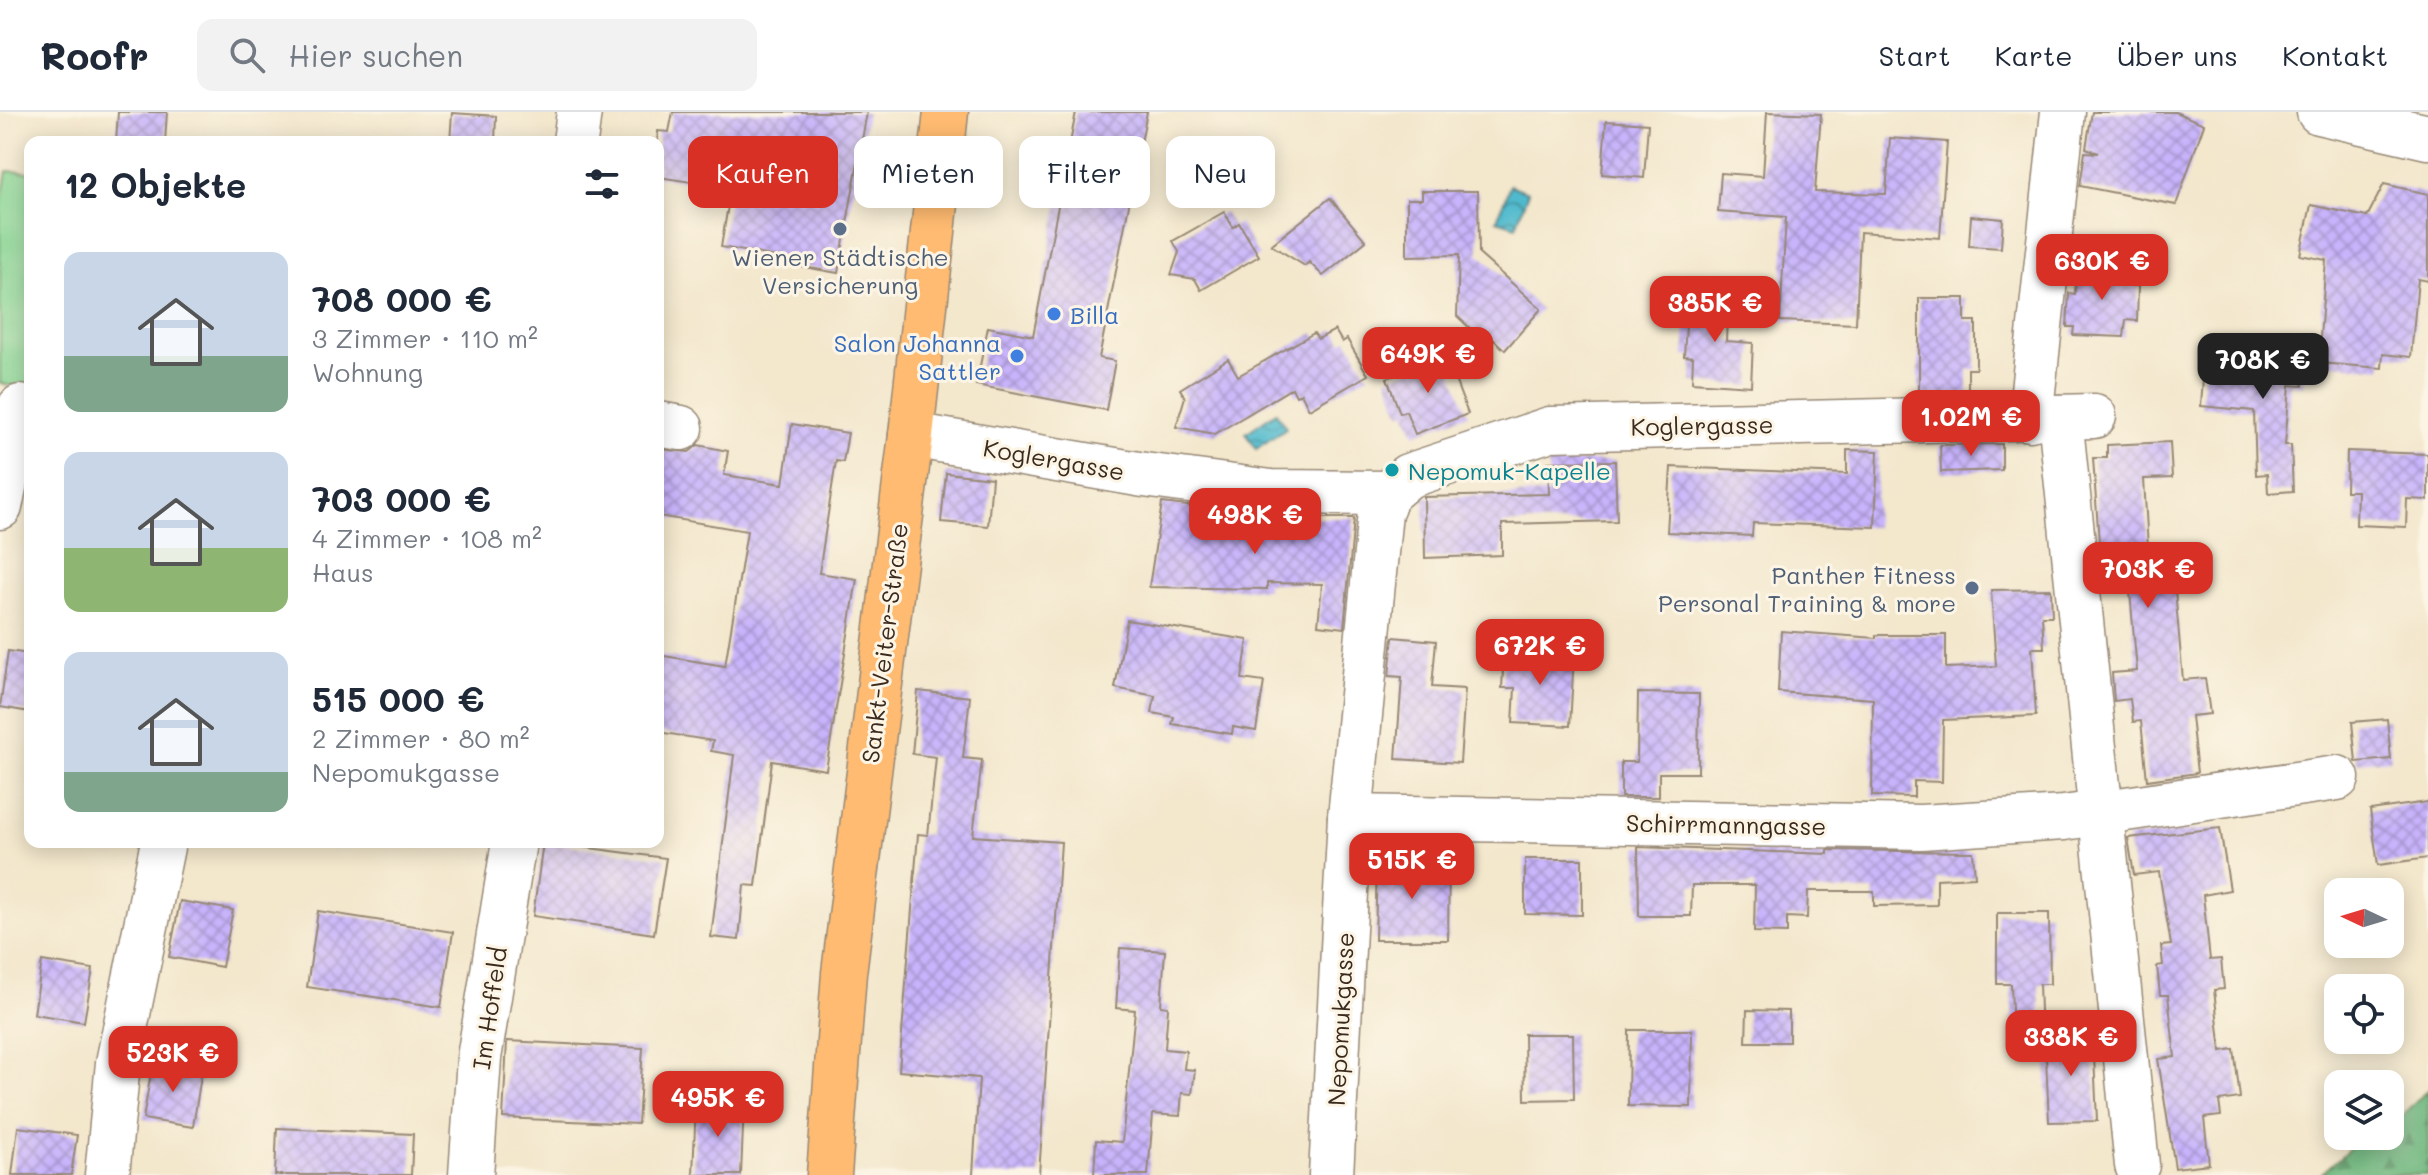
<!DOCTYPE html>
<html lang="de">
<head>
<meta charset="utf-8">
<style>
	:root { --surface:#fff; --page:#f2f2f3; --text:#1f2937; --muted:#747a83; --line:#e0e1e3; --accent:#d93025 }
	body { margin:0; font-family:Mali,sans-serif; background:var(--page); color:var(--text); height:100vh; display:flex; flex-direction:column; font-size:30px; white-space:nowrap }
	* { box-sizing:border-box; margin:0 }
	p { font-size:26px; color:var(--muted) }
	.icon { flex:none; width:44px; height:44px; fill:none; stroke:currentColor; stroke-width:2; stroke-linecap:round; stroke-linejoin:round }
	.map { position:relative; flex:1; overflow:hidden }
	.sheet { position:absolute; left:24px; top:24px; width:640px; height:712px; display:flex; flex-direction:column; background:var(--surface); border-radius:16px; box-shadow:0 4px 20px #0003 }
	.sheet>* { flex:none }
	.banner { position:absolute; left:688px; top:24px; width:760px; height:72px; display:flex; gap:16px }
	.needle { width:52px; rotate:274deg }
	.tools { position:absolute; left:2324px; top:766px; display:grid; gap:16px }
	.tools a { display:grid; place-items:center; width:80px; height:80px; border-radius:16px; background:var(--surface); box-shadow:0 4px 20px #0003; font-size:40px }
	.price { position:absolute; translate:-50% -68px; padding:0 18px; border-radius:16px; background:var(--accent); color:#fff; font-size:26px; line-height:52px; filter:drop-shadow(0 2px 4px #0008) }
	.price::after { content:''; position:absolute; left:50%; top:48px; width:24px; height:18px; margin-left:-12px; background:inherit; clip-path:polygon(0 0,100% 0,50% 100%) }
	.price.active { background:#222; color:#fff }
	ul { padding:0; list-style:none }
	li { display:flex; align-items:center; gap:24px; height:200px; padding:0 40px }
	li span { display:grid; place-items:center; flex:none; width:224px; height:160px; border-radius:16px; color:#555 }
	li>.icon { margin-inline-start:auto }
	span .icon { width:96px; height:96px; fill:#fffc; stroke-width:1 }
	li b { font-size:34px }
	h2 { display:flex; justify-content:space-between; align-items:center; height:96px; padding:0 40px; font-size:34px }
	.pill { padding:0 28px; border-radius:16px; background:var(--surface); box-shadow:0 4px 20px #0003; font-size:28px; line-height:72px }
	.pill.active { background:var(--accent); color:#fff }
	header { display:flex; align-items:center; gap:48px; box-sizing:border-box; height:112px; padding:0 40px; background:var(--surface); border-bottom:2px solid var(--line) }
	header strong { font-size:38px }
	nav { display:flex; gap:44px; margin-inline-start:auto; font-size:28px }
	.search { width:560px; height:72px; background:var(--page); display:flex; align-items:center; gap:20px; box-sizing:border-box; padding:0 28px; border-radius:16px; color:var(--muted); font-size:30px }
	.map>svg:first-child { display:block }
</style>
</head>
<body>
<header>
<strong>Roofr</strong>
<div class="search"><svg class="icon" aria-label="search" viewBox="0 0 24 24"><circle cx="10" cy="10" r="6"/><path d="M15 15l6 6"/></svg>Hier suchen</div>
<nav><a>Start</a><a>Karte</a><a>Über uns</a><a>Kontakt</a></nav>
</header>
<div class="map">
<svg width="2428" height="1063" viewBox="0 0 2428 1063">
	<defs>
		<pattern id="forest-firs" width="22" height="20" patternUnits="userSpaceOnUse" patternTransform="scale(2)"><rect width="22" height="20" fill="#6cb67d"/><path d="M5 1l3.5 6h-7zM16 11l3.5 6h-7z" fill="#5a9466"/></pattern>
		<pattern id="water-waves" width="16" height="10" patternUnits="userSpaceOnUse" patternTransform="scale(2)"><rect width="16" height="10" fill="#50bacd"/><path d="M0 5q4-4 8 0t8 0" fill="none" stroke="#4497a6"/></pattern>
		<pattern id="building-cross-hatch" width="8" height="8" patternUnits="userSpaceOnUse" patternTransform="scale(2)"><rect width="8" height="8" fill="#c8b4fc"/><path d="M0 0l8 8M0 8l8-8" fill="none" stroke="#a493cb"/></pattern>
	</defs>
	<rect width="100%" height="100%" fill="#fcf5e5"/>
	<filter id="ink" filterUnits="userSpaceOnUse"><feTurbulence type="fractalNoise" baseFrequency=".0125" numOctaves="2"/><feDisplacementMap in="SourceGraphic" scale="16" xChannelSelector="R" yChannelSelector="G"/><feConvolveMatrix kernelMatrix="1 2 1 2 8 2 1 2 1" color-interpolation-filters="sRGB"/></filter>
	<filter id="wash" filterUnits="userSpaceOnUse"><feTurbulence type="fractalNoise" baseFrequency=".006" numOctaves="4" result="noise"/><feDisplacementMap in="SourceGraphic" scale="32" xChannelSelector="R" yChannelSelector="G"/><feGaussianBlur stdDeviation="1.8" result="paint"/><feColorMatrix in="noise" values="0 0 0 0 0 0 0 0 0 0 0 0 0 0 0 0 0 1.4 0 .05"/><feComposite in="paint" operator="in"/></filter>
	<g filter="url(#wash)">
		<rect width="100%" height="100%" fill="#f3e7cc"/>
		<!-- forest -->
		<polygon fill="url(#forest-firs)" stroke="#54704e" stroke-width="2" points="2428,977 2428,1063 2320,1063 2363,1024 2390,1024 2390,1012 2398,1009"/>
		<!-- park -->
		<polygon fill="#86d493" stroke="#607f58" stroke-width="2" points="7,59 30,60 30,278 0,271 0,98"/>
		<!-- water -->
		<g fill="url(#water-waves)" stroke="#467276" stroke-width="2">
			<polygon points="1510,73 1528,80 1516,114 1497,108"/>
			<polygon points="1276,300 1286,316 1256,337 1246,321"/>
		</g>
		<g id="blocks">
			<!-- building -->
			<g fill="url(#building-cross-hatch)">
				<polygon points="118,0 167,0 165,30 116,30"/>
				<polygon points="673,0 867,0 838,161 787,152 788,147 721,135 731,76 658,65 658,19 669,20"/>
				<polygon points="1076,0 1147,0 1099,246 1115,249 1106,298 976,273 988,215 1033,224"/>
				<polygon points="1767,0 1821,2 1815,80 1886,82 1890,26 1947,30 1940,126 1860,120 1856,212 1780,209 1786,105 1718,100 1721,61 1763,64"/>
				<polygon points="2092,0 2175,0 2204,12 2176,93 2080,74 2085,40 2098,41 2086,36"/>
				<polygon points="452,1 496,4 495,30 450,30"/>
				<polygon points="1606,9 1648,12 1644,66 1602,62"/>
				<polygon points="2384,72 2428,82 2428,169 2418,167 2411,245 2383,242 2382,256 2318,251 2326,148 2300,143 2311,93 2367,105"/>
				<polygon points="1422,79 1478,79 1479,142 1541,197 1505,238 1494,228 1489,234 1457,204 1459,143 1407,144 1407,87 1422,87"/>
				<polygon points="1330,86 1366,129 1323,164 1309,150 1305,154 1271,133"/>
				<polygon points="1224,100 1233,115 1239,111 1259,144 1201,178 1195,167 1171,163 1179,140 1173,129"/>
				<polygon points="1971,104 2003,107 2001,136 1969,134"/>
				<polygon points="2077,154 2126,156 2125,174 2138,174 2137,209 2126,208 2124,225 2073,223 2074,215 2067,215 2069,181 2075,182"/>
				<polygon points="1688,182 1728,185 1726,229 1753,231 1751,274 1692,270 1693,245 1684,244"/>
				<polygon points="1919,186 1965,186 1965,209 1976,209 1976,257 1968,257 1968,282 1919,283"/>
				<polygon points="1335,218 1342,230 1347,227 1368,263 1309,297 1301,281 1296,284 1292,276 1215,322 1176,315 1185,285 1180,277 1228,247 1238,264 1314,221 1318,227"/>
				<polygon points="2263,222 2306,226 2303,274 2290,273 2285,333 2291,333 2293,379 2268,381 2267,362 2256,363 2254,299 2201,294 2204,253 2238,256 2239,245 2261,246"/>
				<polygon points="1446,244 1468,302 1415,322 1406,299 1400,301 1387,266"/>
				<polygon points="792,312 848,321 843,350 836,349 819,461 857,467 826,658 772,649 756,774 744,773 739,828 711,825 734,643 711,639 713,629 658,620 658,543 725,554 747,419 658,404 658,337 689,340 698,333 728,339 724,363 783,372"/>
				<polygon points="2170,330 2172,366 2144,367 2149,454 2186,451 2188,476 2175,478 2183,568 2205,566 2210,602 2191,604 2197,661 2147,668 2141,609 2133,610 2130,587 2114,589 2112,561 2137,559 2128,458 2101,459 2093,346 2107,346 2107,333"/>
				<polygon points="2002,332 2002,358 1941,360 1940,333"/>
				<polygon points="1847,338 1878,339 1875,415 1753,411 1752,424 1667,420 1671,355 1847,362"/>
				<polygon points="2347,339 2428,342 2428,388 2407,387 2406,415 2356,413 2357,379 2346,379"/>
				<polygon points="1615,349 1617,409 1502,412 1502,443 1425,446 1424,385 1549,382 1548,350"/>
				<polygon points="946,361 992,366 988,414 941,410"/>
				<polygon points="1162,391 1204,396 1206,412 1271,414 1271,406 1354,406 1344,516 1318,513 1322,472 1267,471 1267,477 1149,475"/>
				<polygon points="2051,477 2052,504 2042,504 2044,536 2032,536 2036,604 1943,608 1942,670 1914,669 1914,685 1872,684 1873,587 1778,580 1781,519 1876,526 1876,523 1946,523 1946,556 1996,554 1991,478"/>
				<polygon points="1127,508 1248,528 1242,567 1264,570 1256,619 1233,615 1232,622 1172,612 1174,605 1152,601 1155,584 1115,576"/>
				<polygon points="1393,525 1436,529 1432,575 1465,577 1460,651 1396,647 1402,565 1389,564"/>
				<polygon points="8,539 30,542 30,600 0,595"/>
				<polygon points="1504,540 1574,543 1570,614 1513,611 1515,576 1502,576"/>
				<polygon points="918,579 970,585 963,646 982,648 973,724 1061,730 1039,1063 973,1063 979,966 899,959 918,722 928,723 936,645 912,642"/>
				<polygon points="1638,581 1699,582 1698,661 1659,661 1659,685 1621,685 1621,650 1637,650"/>
				<polygon points="2387,607 2391,647 2356,650 2352,610"/>
				<polygon points="2428,690 2428,746 2378,753 2370,698"/>
				<polygon points="2220,716 2230,778 2203,783 2210,848 2221,847 2224,877 2214,878 2221,939 2234,937 2240,986 2219,989 2221,1004 2204,1006 2209,1052 2175,1056 2158,947 2175,945 2168,883 2160,883 2157,854 2163,853 2161,834 2171,833 2159,760 2134,763 2128,726"/>
				<polygon points="543,730 666,746 654,822 533,804"/>
				<polygon points="1638,735 1828,742 1828,738 1973,740 1975,765 1937,767 1937,793 1874,794 1874,779 1808,779 1807,806 1787,805 1787,821 1754,820 1755,773 1692,773 1691,804 1639,804"/>
				<polygon points="1525,747 1582,747 1582,803 1525,802"/>
				<polygon points="1377,749 1449,750 1448,828 1375,828"/>
				<polygon points="180,789 233,798 222,855 169,845"/>
				<polygon points="318,799 453,820 441,895 307,875"/>
				<polygon points="1997,801 2049,801 2050,872 2039,872 2041,924 2013,925 2011,872 1997,872"/>
				<polygon points="1120,836 1165,839 1161,894 1168,895 1165,937 1186,939 1184,957 1195,958 1192,982 1182,981 1180,1004 1153,1002 1148,1063 1094,1063 1096,1028 1122,1030 1135,898 1116,896"/>
				<polygon points="42,849 93,857 84,910 34,902"/>
				<polygon points="1747,898 1789,899 1789,930 1746,930"/>
				<polygon points="1629,918 1692,918 1691,995 1628,994"/>
				<polygon points="1524,922 1573,922 1574,987 1525,988"/>
				<polygon points="2093,922 2097,1009 2049,1010 2045,924"/>
				<polygon points="507,929 643,936 638,1012 503,1006"/>
				<polygon points="153,949 202,957 193,1015 143,1007"/>
				<polygon points="696,990 744,992 741,1063 693,1063"/>
				<polygon points="18,1015 77,1023 71,1063 12,1063"/>
				<polygon points="277,1016 413,1022 411,1063 275,1063"/>
			</g>
		</g>
	</g>
	<g filter="url(#ink)">
		<use href="#blocks" fill-opacity="0" stroke="#978875" stroke-width="2"/>
		<g fill="none" stroke-linecap="round" stroke-linejoin="round">
			<!-- minor casing -->
			<g stroke="#978875" stroke-width="47">
				<g id="minor">
					<polyline points="2319,0 2428,25"/>
					<polyline points="575,30 579,0"/>
					<polyline points="2060,305 2137,1053"/>
					<polyline points="2030,307 2063,0"/>
					<polyline points="658,312 681,316"/>
					<polyline points="911,323 1144,363 1271,380 1388,381"/>
					<polyline points="0,395 20,295 30,297"/>
					<polyline points="1350,705 1921,715 2064,706 2337,666"/>
					<polyline points="107,1063 118,951 163,730"/>
					<polyline points="471,1063 479,946 514,730"/>
					<polyline points="1331,1063 1350,705 1380,400 1388,381 1408,364 1550,317 2094,304"/>
				</g>
			</g>
			<!-- major casing -->
			<g stroke="#978875" stroke-width="47">
				<polyline id="major" points="829,1063 844,861 911,323 946,0"/>
			</g>
			<!-- minor -->
			<use href="#minor" stroke="#fff" stroke-width="44"/>
			<!-- major -->
			<use href="#major" stroke="#ffbb71" stroke-width="44"/>
		</g>
	</g>
	<!-- markers -->
	<g fill="#5c6f8a" stroke="#fcf5e5" stroke-width="3">
		<circle cx="840" cy="117" r="8"/>
		<circle cx="1972" cy="476" r="8"/>
	</g>
	<g fill="#3f7fe0" stroke="#fcf5e5" stroke-width="3">
		<circle cx="1054" cy="202" r="8"/>
		<circle cx="1017" cy="244" r="8"/>
	</g>
	<circle fill="#0f9aa8" stroke="#fcf5e5" stroke-width="3" cx="1392" cy="358" r="8"/>
	<g text-anchor="middle" dominant-baseline="central" stroke-width="6" stroke-linejoin="round" paint-order="stroke">
		<!-- service labels -->
		<g font-size="24" fill="#4e5e75" stroke="#fcf5e5">
			<text x="840" y="144">Wiener Städtische<tspan x="840" dy="28">Versicherung</tspan></text>
			<text x="1956" y="462" text-anchor="end">Panther Fitness<tspan x="1956" dy="28">Personal Training &amp; more</tspan></text>
		</g>
		<!-- shop labels -->
		<g font-size="24" fill="#366cbe" stroke="#fcf5e5" text-anchor="start">
			<text x="1070" y="202">Billa</text>
			<text x="1001" y="230" text-anchor="end">Salon Johanna<tspan x="1001" dy="28">Sattler</tspan></text>
		</g>
		<!-- street labels -->
		<g font-size="24" fill="#3b2a1e" stroke="#fcf5e5">
			<text transform="translate(1702 313) rotate(-1)">Koglergasse</text>
			<text transform="translate(1054 347) rotate(10)">Koglergasse</text>
			<text transform="translate(884 531) rotate(-83)">Sankt-Veiter-Straße</text>
			<text transform="translate(1726 712) rotate(1)">Schirrmanngasse</text>
			<text transform="translate(489 896) rotate(-82)">Im Hoffeld</text>
			<text transform="translate(1340 907) rotate(-87)">Nepomukgasse</text>
		</g>
		<!-- culture labels -->
		<g font-size="24" fill="#0d838f" stroke="#fcf5e5" text-anchor="start">
			<text x="1408" y="358">Nepomuk-Kapelle</text>
		</g>
	</g>
</svg>
<div class="tools">
<a><svg class="needle" viewBox="-14 -14 28 28"><path d="M0-13l5 13h-10z" fill="#e53935"/><path d="M0 13l5-13h-10z" fill="#747a83"/></svg></a>
<a><svg class="icon" aria-label="locate" viewBox="0 0 24 24"><circle cx="12" cy="12" r="6"/><path d="M12 2v4M12 18v4M2 12h4M18 12h4"/></svg></a>
<a><svg class="icon" aria-label="layers" viewBox="0 0 24 24"><path d="M12 4l9 5-9 5-9-5zM3 14l9 5 9-5"/></svg></a>
</div>
<b class="price" style="left:2102px;top:190px">630K €</b>
<b class="price" style="left:1715px;top:232px">385K €</b>
<b class="price" style="left:1428px;top:283px">649K €</b>
<b class="price active" style="left:2263px;top:289px">708K €</b>
<b class="price" style="left:1971px;top:346px">1.02M €</b>
<b class="price" style="left:1255px;top:444px">498K €</b>
<b class="price" style="left:2148px;top:498px">703K €</b>
<b class="price" style="left:1540px;top:575px">672K €</b>
<b class="price" style="left:1412px;top:789px">515K €</b>
<b class="price" style="left:2071px;top:966px">338K €</b>
<b class="price" style="left:173px;top:982px">523K €</b>
<b class="price" style="left:718px;top:1027px">495K €</b>
<div class="banner">
<a class="pill active">Kaufen</a>
<a class="pill">Mieten</a>
<a class="pill">Filter</a>
<a class="pill">Neu</a>
</div>
<section class="sheet">
<h2>12 Objekte<svg class="icon" aria-label="filters" viewBox="0 0 24 24"><path d="M4 7h16M4 17h16"/><circle cx="9" cy="7" r="2"/><circle cx="15" cy="17" r="2"/></svg></h2>
<ul>
<li><span style="background:linear-gradient(#c9d6e8 65%,#7fa58c 0)"><svg class="icon" aria-label="home" viewBox="0 0 24 24"><path d="M3 11l9-7 9 7M6 9v11h12V9"/></svg></span><div><b>708 000 €</b><p>3 Zimmer · 110 m²</p><p>Wohnung</p></div></li>
<li><span style="background:linear-gradient(#c9d6e8 60%,#8fb573 0)"><svg class="icon" aria-label="home" viewBox="0 0 24 24"><path d="M3 11l9-7 9 7M6 9v11h12V9"/></svg></span><div><b>703 000 €</b><p>4 Zimmer · 108 m²</p><p>Haus</p></div></li>
<li><span style="background:linear-gradient(#c9d6e8 75%,#7fa58c 0)"><svg class="icon" aria-label="home" viewBox="0 0 24 24"><path d="M3 11l9-7 9 7M6 9v11h12V9"/></svg></span><div><b>515 000 €</b><p>2 Zimmer · 80 m²</p><p>Nepomukgasse</p></div></li>
</ul>
</section>
</div>
</body>
</html>
